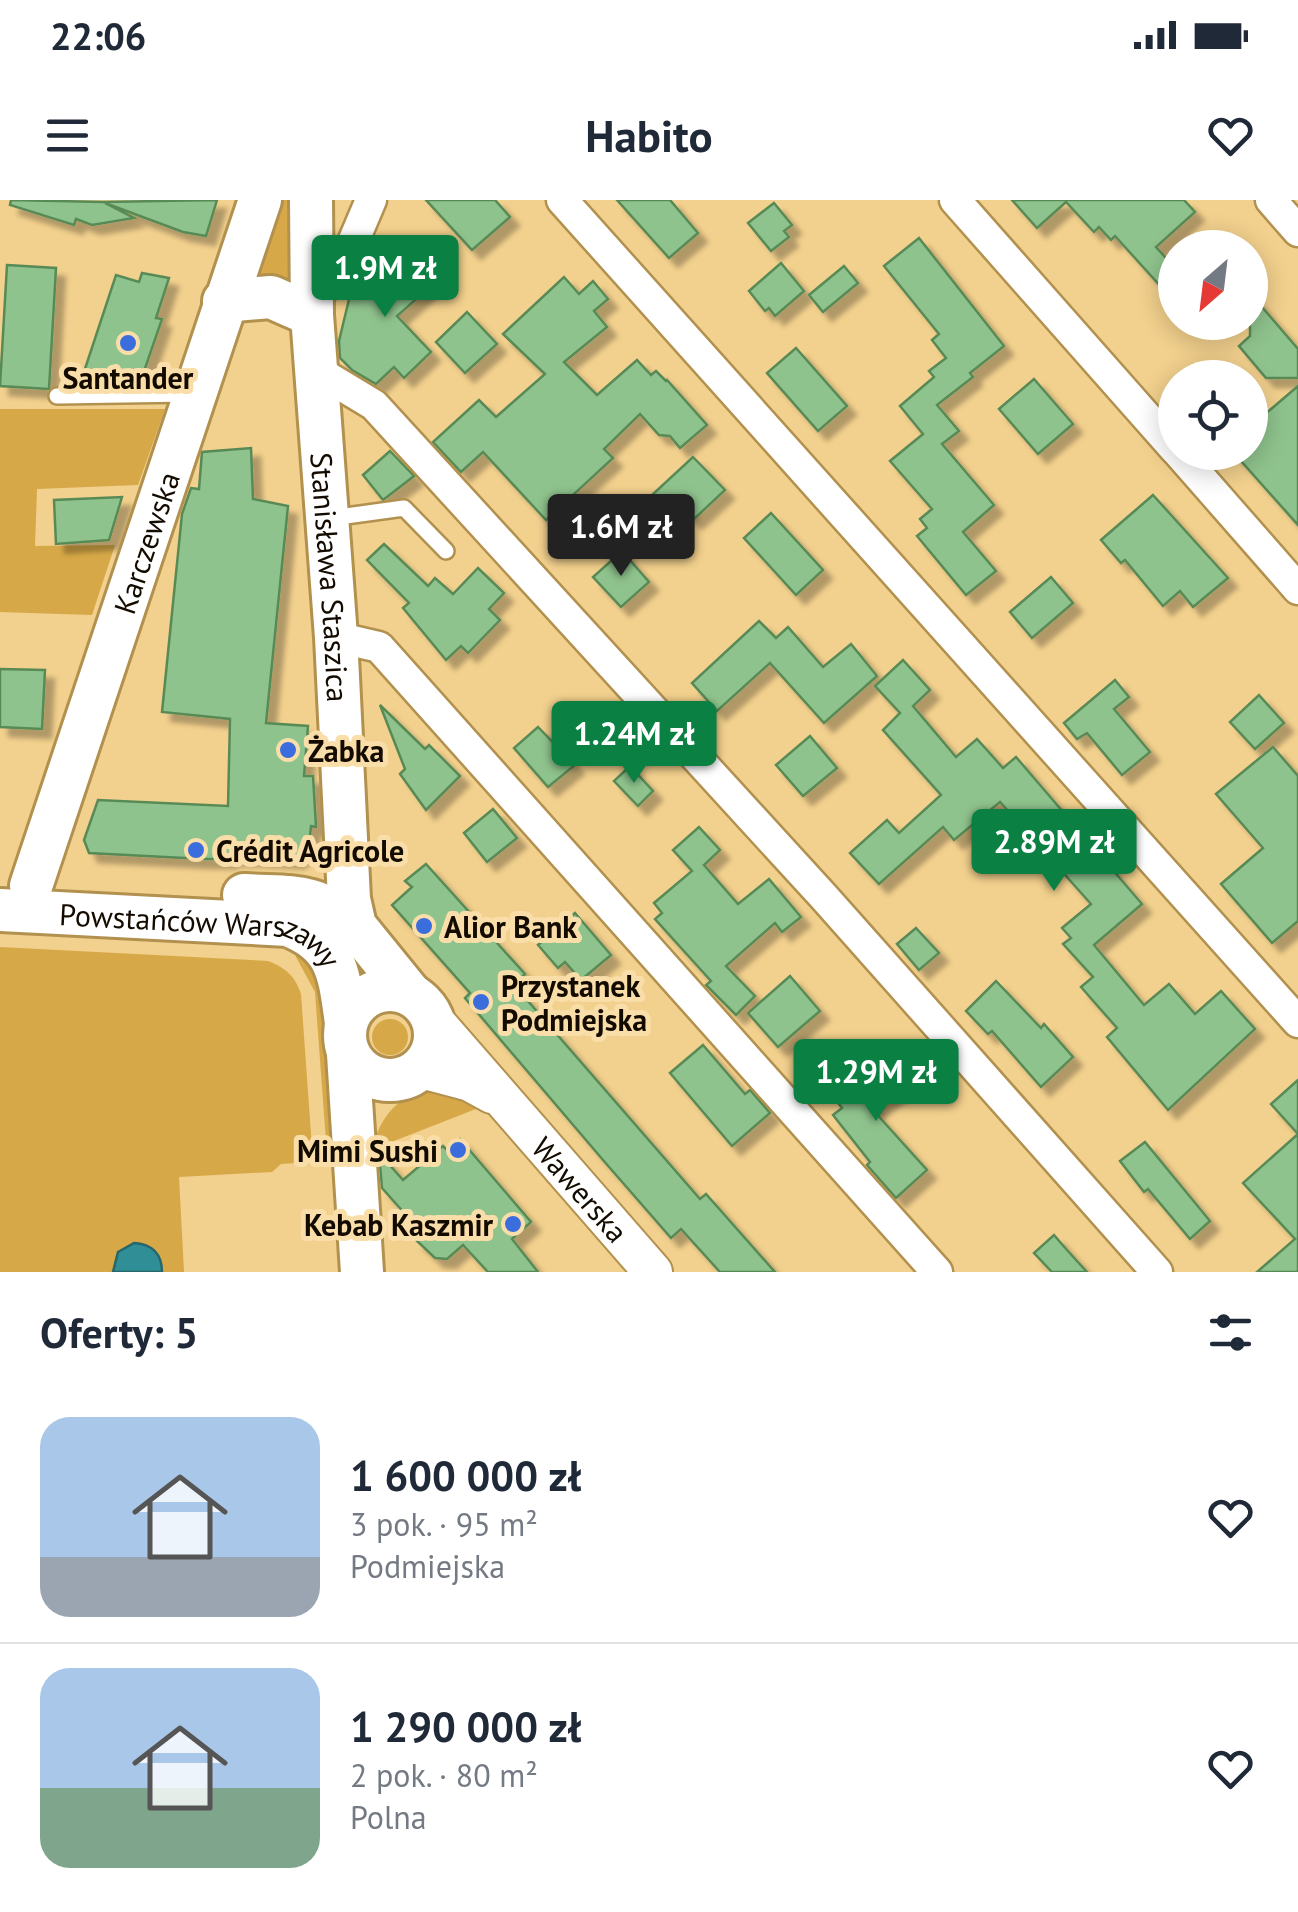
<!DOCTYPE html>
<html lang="pl">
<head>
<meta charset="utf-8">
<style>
	:root { --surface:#fff; --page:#f2f2f3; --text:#1f2937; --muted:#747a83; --line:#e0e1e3; --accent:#0b8043 }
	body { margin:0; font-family:"PT Sans",sans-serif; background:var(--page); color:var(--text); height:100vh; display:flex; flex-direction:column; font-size:38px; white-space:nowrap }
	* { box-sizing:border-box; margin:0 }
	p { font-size:32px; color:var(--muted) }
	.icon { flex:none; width:55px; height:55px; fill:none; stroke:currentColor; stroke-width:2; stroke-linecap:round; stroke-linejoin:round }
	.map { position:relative; height:1072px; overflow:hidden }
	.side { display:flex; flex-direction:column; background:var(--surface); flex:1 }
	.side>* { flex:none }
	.needle { width:65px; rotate:208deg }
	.buttons { position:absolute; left:1158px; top:30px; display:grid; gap:20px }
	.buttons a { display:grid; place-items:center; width:110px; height:110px; border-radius:50%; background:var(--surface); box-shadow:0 5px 25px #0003; font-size:50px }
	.price { position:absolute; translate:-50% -85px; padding:0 22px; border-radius:10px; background:var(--accent); color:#fff; font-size:32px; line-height:65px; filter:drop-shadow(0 2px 5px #0008) }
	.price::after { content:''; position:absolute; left:50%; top:60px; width:30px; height:22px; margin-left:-15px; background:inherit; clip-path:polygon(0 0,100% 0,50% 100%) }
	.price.active { background:#222; color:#fff }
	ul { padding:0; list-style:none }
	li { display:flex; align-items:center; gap:30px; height:250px; padding:0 40px }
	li+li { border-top:2px solid var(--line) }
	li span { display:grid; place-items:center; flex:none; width:280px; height:200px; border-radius:30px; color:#555 }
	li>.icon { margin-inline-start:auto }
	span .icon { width:120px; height:120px; fill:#fffc; stroke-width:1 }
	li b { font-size:42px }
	h2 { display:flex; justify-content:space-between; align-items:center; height:120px; padding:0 40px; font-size:42px }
	.status { display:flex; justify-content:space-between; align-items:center; height:70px; padding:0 50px; background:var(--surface); direction:ltr }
	.status svg { height:28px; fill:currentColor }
	header { display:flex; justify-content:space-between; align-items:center; height:130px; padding:0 40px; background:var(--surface); font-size:45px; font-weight:800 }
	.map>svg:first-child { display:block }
</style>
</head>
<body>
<div class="status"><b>22:06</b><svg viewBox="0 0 49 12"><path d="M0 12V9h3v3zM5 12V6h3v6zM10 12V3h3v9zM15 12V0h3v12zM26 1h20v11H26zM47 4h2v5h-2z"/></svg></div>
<header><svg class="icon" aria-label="menu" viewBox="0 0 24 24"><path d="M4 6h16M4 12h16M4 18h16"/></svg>Habito<svg class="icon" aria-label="heart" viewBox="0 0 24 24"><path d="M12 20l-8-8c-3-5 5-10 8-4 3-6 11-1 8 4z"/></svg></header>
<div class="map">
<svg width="1298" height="1072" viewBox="0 0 1298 1072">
	<defs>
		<filter id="shadow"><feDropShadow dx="9" dy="9" stdDeviation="2.5" flood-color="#0004"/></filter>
	</defs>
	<rect width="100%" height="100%" fill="#f2d08d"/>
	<!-- green -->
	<g fill="#d6a847">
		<polygon points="274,0 287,0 290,86 247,81"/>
		<polygon points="0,209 165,209 138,285 37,289 35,346 115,345 92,415 0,412"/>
		<path d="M 295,745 C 343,784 332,893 334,951 L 326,941 L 315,792 L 296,757 Z"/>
		<path d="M 0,747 L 268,761 C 286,768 295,776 301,794 L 313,962 L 281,964 L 272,972 L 179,977 L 184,1072 L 0,1072 Z"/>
		<circle cx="390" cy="837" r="18"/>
		<path d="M 433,888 L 453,891 L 481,907 L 371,950 C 381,916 397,895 433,888 Z"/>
	</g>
	<!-- water -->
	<path fill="#308e96" stroke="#276669" stroke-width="2.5" d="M 134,1043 C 152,1044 162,1054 162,1072 L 113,1072 L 118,1052 Z"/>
	<!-- building -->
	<g fill="#8fc38d" stroke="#598a57" stroke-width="2.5" filter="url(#shadow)">
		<polygon points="11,0 103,2 217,0 206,36 183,32 105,3 134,18 92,25 76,19 74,25 10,5"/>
		<polygon points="426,0 495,0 510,17 472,50"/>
		<polygon points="617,0 670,0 698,33 669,58"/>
		<polygon points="1012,0 1184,0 1195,12 1156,47 1175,68 1175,78 1163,89 1115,36 1111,40 1099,27 1094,32 1066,2 1037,28"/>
		<polygon points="774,3 792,25 784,31 789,37 771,51 748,23"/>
		<polygon points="919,38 1004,146 970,173 973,177 937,205 959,231 942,244 994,305 963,332 996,371 966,395 917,336 927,328 920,319 932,309 890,261 923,234 900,206 934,177 929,171 946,158 932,140 939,134 884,66"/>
		<polygon points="411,46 440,78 397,116 431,152 404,178 394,167 376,184 352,170 340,158 339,141 351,91 359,76 367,84"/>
		<polygon points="781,63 804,91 775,116 769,108 765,111 749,91"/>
		<polygon points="7,65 56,68 49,189 0,186"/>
		<polygon points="844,66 858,83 823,112 809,95"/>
		<polygon points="142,73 169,78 156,118 162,119 140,183 131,181 80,184 116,75 139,82"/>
		<polygon points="564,77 579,94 593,81 608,99 594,111 607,127 564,162 597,195 637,160 651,175 656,171 666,181 667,180 707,225 680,248 670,236 659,235 640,214 604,249 613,258 546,320 483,252 461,272 433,242 479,200 496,217 545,174 503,134"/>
		<polygon points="1250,93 1298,149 1298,178 1266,178 1239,146 1250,136"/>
		<polygon points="467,112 497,144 465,173 436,142"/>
		<polygon points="796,148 847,206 818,231 767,173"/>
		<polygon points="1034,179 1073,224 1038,254 999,209"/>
		<polygon points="1298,186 1298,325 1233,252 1250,252 1250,227"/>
		<polygon points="251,248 253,299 288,306 266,523 308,526 304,576 313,576 316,627 311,626 309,646 296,659 229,656 228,659 204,659 89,653 84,640 98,600 228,606 230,519 162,512 182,314 191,288 199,289 202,252"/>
		<polygon points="390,251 414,276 383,300 363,275"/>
		<polygon points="693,257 725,290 693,320 682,309 660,330 639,307"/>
		<polygon points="1153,295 1228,378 1193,407 1180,391 1163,406 1125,360 1121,363 1101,340"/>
		<polygon points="122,297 109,340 56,344 54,300"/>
		<polygon points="771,313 823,370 796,395 744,338"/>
		<polygon points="384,344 428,386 435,378 453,394 478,368 504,393 489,409 500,420 468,453 461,446 446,460 403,408 409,403 367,360"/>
		<polygon points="622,351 649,382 621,407 593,377"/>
		<polygon points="1051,377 1073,403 1032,438 1010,412"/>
		<polygon points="759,421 776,438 788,427 823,467 851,444 877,476 824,523 770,463 717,511 692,483"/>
		<polygon points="903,460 930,490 913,506 956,557 977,539 1003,568 1016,557 1142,704 1094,745 1144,805 1169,784 1195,814 1221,791 1255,829 1168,910 1107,837 1117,828 1081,787 1093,777 1063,744 1071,738 1062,728 1091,704 1000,602 954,640 943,627 879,684 850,653 887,620 899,633 941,595 883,530 900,513 875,486"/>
		<polygon points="0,469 45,470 42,529 0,527"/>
		<polygon points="1115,480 1129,497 1114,509 1150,552 1122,575 1087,533 1077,539 1064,523"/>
		<polygon points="1259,495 1284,523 1255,549 1230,522"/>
		<polygon points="380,505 425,549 429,545 460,576 426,610 400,574 405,569"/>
		<polygon points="538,527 575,565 548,587 514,548"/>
		<polygon points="810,536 837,568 803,596 776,565"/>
		<polygon points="1273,547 1298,576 1298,721 1272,743 1221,684 1263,648 1216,594"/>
		<polygon points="630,566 653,591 638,606 614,581"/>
		<polygon points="493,609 517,638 487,662 464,633"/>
		<polygon points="699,627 720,650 704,665 738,704 769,679 801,717 782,732 775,723 726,766 755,796 736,815 706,785 711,781 655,719 662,713 654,703 692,671 673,650"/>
		<polygon points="426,664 525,774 514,785 700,999 706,994 775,1072 720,1072 681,1029 671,1038 603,960 465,798 470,793 392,705 412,687 405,681"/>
		<polygon points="575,713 611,755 581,780 565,762 558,768 538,745"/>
		<polygon points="916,728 939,753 919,770 897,744"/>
		<polygon points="790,776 820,811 778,847 748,813"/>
		<polygon points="996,781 1041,828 1044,824 1073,857 1041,887 992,831 988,834 966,811"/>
		<polygon points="703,845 745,894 750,890 770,913 732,946 670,873"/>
		<polygon points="873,852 902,888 873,910 927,970 896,998 867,965 870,962 833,915 842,908 835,899 843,893 835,882"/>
		<polygon points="1298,880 1298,1072 1257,1072 1295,1039 1243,983 1298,934 1271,904"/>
		<polygon points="460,939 531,1022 512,1039 538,1072 488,1072 463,1045 447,1059 435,1058 415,1039 422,1033 382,988 379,953 403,980 443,946 447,950"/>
		<polygon points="1145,942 1210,1021 1190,1039 1148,989 1144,992 1120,961"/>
		<polygon points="1054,1035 1067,1050 1087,1072 1052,1072 1034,1053"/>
	</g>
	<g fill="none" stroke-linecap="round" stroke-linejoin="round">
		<!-- service casing -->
		<g stroke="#b2914f" stroke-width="20">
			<g id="service">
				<polyline points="57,196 189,194"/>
				<polyline points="331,318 404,308 446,351"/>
			</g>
		</g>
		<!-- minor casing -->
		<g stroke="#b2914f" stroke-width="35">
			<g id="minor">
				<polyline points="562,0 1298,822"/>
				<polyline points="955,0 1175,249"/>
				<polyline points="1271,0 1298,31"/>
				<polyline points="311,95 337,80 371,0"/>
				<polyline points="316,170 374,205 824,697 1157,1072"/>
				<polyline points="1178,252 1298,389"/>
				<polyline points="336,437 379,447 937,1072"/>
			</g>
		</g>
		<!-- tertiary casing -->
		<g stroke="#b2914f" stroke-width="42">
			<g id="tertiary">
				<path id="s1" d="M 431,817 L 653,1072"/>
				<polyline points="421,869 470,882 492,894"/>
			</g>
		</g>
		<!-- secondary casing -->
		<g stroke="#b2914f" stroke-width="48">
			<g id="secondary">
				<path id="s2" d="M 311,0 L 312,115 L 336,437 L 349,699 L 355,726 L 411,795"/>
				<polyline points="224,101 271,97 312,115"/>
				<path id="s3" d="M 31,686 L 260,0"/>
				<path d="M 244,695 C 295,698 313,692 355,726"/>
				<path id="s4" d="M 0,710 L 288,725 C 338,744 339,774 346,823"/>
				<circle cx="390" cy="835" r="45"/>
				<polyline points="348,854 362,1072"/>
			</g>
		</g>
		<!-- service -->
		<use href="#service" stroke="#fff" stroke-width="15"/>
		<!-- minor -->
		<use href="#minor" stroke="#fff" stroke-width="30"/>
		<!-- tertiary -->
		<use href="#tertiary" stroke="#fff" stroke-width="38"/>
		<!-- secondary -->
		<use href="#secondary" stroke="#fff" stroke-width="42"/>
	</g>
	<!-- markers -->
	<g fill="#3b6ddd" stroke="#fadea9" stroke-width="4">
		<circle cx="128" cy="143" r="10"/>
		<circle cx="288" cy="550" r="10"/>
		<circle cx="196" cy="650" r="10"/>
		<circle cx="424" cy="726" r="10"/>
		<circle cx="481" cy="802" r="10"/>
		<circle cx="458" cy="950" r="10"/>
		<circle cx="513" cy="1024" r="10"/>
	</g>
	<g text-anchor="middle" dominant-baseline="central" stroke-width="10" stroke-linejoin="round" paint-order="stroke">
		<!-- poi labels -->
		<g font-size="30" font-weight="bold" fill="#130a00" stroke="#fadea9" text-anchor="start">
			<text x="128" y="177" text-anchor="middle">Santander</text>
			<text x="308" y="550">Żabka</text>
			<text x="216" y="650">Crédit Agricole</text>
			<text x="444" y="726">Alior Bank</text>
			<text x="501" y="785">Przystanek<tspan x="501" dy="34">Podmiejska</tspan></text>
			<text x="438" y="950" text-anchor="end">Mimi Sushi</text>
			<text x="493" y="1024" text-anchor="end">Kebab Kaszmir</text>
		</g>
		<!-- street labels -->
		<g font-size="30" fill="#130a00" stroke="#fadea9">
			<text stroke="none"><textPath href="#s3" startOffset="362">Karczewska</textPath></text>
			<text stroke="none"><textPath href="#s2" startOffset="378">Stanisława Staszica</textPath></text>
			<text stroke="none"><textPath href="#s4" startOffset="205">Powstańców Warszawy</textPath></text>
			<text stroke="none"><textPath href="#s1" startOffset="228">Wawerska</textPath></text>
		</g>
	</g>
</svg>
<div class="buttons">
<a><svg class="needle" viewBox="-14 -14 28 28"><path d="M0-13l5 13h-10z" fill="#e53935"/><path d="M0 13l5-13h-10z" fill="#747a83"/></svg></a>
<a><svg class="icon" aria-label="locate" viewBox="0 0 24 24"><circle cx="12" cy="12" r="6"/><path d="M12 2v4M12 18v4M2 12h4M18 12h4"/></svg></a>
</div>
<b class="price" style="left:385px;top:120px">1.9M zł</b>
<b class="price active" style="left:621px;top:379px">1.6M zł</b>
<b class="price" style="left:634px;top:586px">1.24M zł</b>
<b class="price" style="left:1054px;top:694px">2.89M zł</b>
<b class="price" style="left:876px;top:924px">1.29M zł</b>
</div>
<section class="side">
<h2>Oferty: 5<svg class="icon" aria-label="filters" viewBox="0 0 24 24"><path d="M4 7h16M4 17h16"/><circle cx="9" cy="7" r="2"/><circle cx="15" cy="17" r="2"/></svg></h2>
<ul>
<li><span style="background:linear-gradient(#a9c7e8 70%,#9aa5b1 0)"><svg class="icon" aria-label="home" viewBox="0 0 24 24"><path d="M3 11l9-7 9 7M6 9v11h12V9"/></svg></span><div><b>1 600 000 zł</b><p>3 pok. · 95 m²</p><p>Podmiejska</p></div><svg class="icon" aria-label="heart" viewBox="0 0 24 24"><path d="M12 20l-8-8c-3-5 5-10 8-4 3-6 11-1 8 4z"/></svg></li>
<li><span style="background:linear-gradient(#a9c7e8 60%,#7fa58c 0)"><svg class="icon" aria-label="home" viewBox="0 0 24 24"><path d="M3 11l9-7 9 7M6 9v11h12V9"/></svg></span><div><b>1 290 000 zł</b><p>2 pok. · 80 m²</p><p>Polna</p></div><svg class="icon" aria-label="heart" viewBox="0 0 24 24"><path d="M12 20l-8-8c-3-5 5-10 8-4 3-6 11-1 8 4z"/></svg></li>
</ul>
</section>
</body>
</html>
